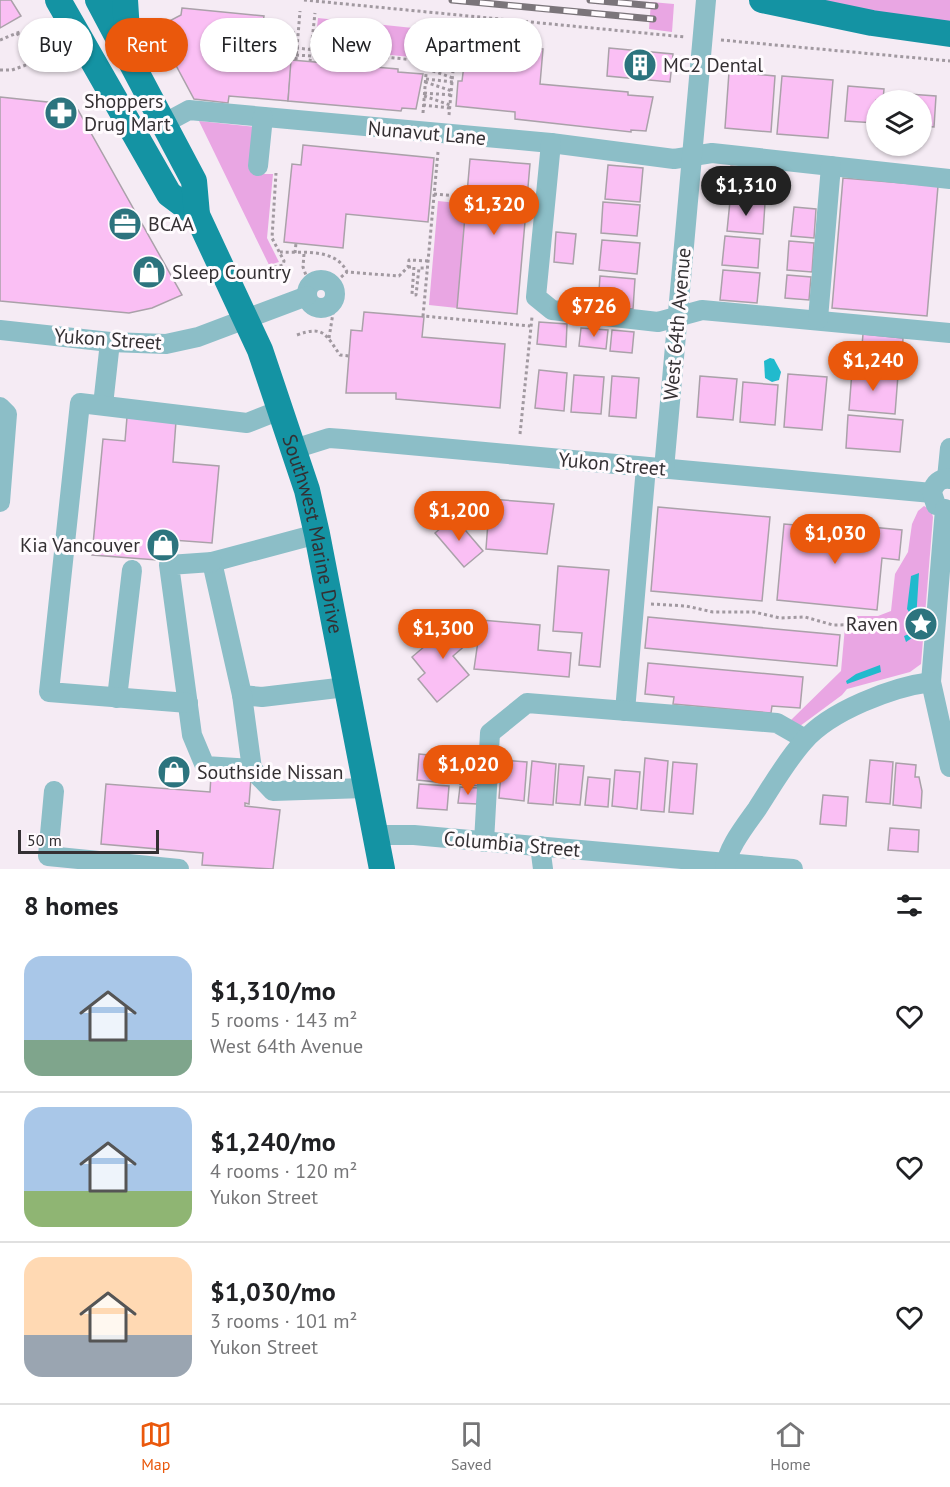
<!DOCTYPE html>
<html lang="en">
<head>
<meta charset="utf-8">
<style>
	:root { --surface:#fff; --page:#f6f6f6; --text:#202124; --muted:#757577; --line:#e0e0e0; --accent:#ea580c }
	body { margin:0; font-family:"PT Sans",sans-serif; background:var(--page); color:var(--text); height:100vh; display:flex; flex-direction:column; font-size:22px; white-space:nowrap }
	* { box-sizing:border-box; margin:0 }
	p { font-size:20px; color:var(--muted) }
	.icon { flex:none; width:33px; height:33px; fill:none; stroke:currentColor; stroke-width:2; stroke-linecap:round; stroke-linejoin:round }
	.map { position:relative; height:869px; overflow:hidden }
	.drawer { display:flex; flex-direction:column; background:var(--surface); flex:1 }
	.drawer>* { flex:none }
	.hud { position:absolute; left:18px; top:18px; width:600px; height:54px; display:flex; gap:12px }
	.fabs { position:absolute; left:866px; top:90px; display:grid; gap:12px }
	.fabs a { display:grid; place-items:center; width:66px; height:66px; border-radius:50%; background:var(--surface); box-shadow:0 2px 4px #0004; font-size:30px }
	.scale { position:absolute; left:18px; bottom:15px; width:141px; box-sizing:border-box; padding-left:6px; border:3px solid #343033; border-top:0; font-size:16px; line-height:21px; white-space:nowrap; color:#343033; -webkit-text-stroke:4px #fffbfe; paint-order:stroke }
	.price { position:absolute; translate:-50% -51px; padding:0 14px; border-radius:21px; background:var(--accent); color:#fff; font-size:20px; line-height:39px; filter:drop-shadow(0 2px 3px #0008) }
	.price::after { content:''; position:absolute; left:50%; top:36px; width:18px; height:14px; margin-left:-9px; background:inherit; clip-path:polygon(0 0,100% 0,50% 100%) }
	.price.active { background:#222; color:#fff }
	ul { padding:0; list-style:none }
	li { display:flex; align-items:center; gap:18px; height:150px; padding:0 24px }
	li+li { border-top:2px solid var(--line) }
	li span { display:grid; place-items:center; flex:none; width:168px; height:120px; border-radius:18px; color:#555 }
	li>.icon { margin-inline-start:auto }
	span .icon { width:72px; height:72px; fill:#fffc; stroke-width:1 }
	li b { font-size:26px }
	h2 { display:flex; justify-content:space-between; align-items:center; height:72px; padding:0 24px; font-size:26px }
	.chip { padding:0 21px; border-radius:27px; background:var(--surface); box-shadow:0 2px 4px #0004; font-size:21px; line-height:54px }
	.chip.active { background:var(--accent); color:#fff }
	.dock { display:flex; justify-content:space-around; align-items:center; height:84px; border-top:2px solid var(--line); background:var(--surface); font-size:16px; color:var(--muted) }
	.dock a { display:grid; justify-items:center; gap:3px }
	.dock .active { color:var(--accent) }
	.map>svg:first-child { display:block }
</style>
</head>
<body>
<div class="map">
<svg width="950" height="869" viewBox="0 0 950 869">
	<rect width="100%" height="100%" fill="#f5ebf4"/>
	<!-- green -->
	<g fill="#e9a6e3">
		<polygon points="813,0 950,0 950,23 940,23"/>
		<polygon points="651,2 674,4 672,32 649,29"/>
		<polygon points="318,18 413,28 410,57 315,47"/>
		<polygon points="422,29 454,32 451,58 420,56"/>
		<polygon points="199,121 256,127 252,174 273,174 267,238 279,262 269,265"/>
		<polygon points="438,201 467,204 457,308 429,305"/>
		<polygon points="924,506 931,510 933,517 921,664 910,672 847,689 842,695 800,726 790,721 841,671 846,616 878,616 891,611 895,574 908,552 912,524 918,511"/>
	</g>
	<!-- water -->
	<g fill="#21bacd">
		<polygon points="770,358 774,359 781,372 779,380 772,382 765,378 764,361"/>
		<polygon points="919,573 915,636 906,642 904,636 911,633 911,615 907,609 911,576"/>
		<polygon points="880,665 881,672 847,684 846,681 856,674"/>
	</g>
	<!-- building -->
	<g fill="#fabff4" stroke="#aaa1a9" stroke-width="1.5">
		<polygon points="0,0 11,0 21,16 0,28"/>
		<polygon points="182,8 264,16 262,29 294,32 288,101 229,96 228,103 194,99 156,28 181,15"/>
		<polygon points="463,41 487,43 486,48 493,49 494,45 543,49 540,84 628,92 628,95 653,97 646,131 631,130 631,132 515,119 515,112 456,106 458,81 462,81 464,65 460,65"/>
		<polygon points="609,48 673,54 670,82 607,76"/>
		<polygon points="291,60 398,69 398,72 423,74 416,109 402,108 401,111 288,101"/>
		<polygon points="729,72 775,76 771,132 725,128"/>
		<polygon points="782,76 833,80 828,138 777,134"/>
		<polygon points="848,86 884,89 883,100 876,100 876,123 845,121"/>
		<polygon points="894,93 936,96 934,127 921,126 921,100 894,100"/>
		<polygon points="0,97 66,104 65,109 78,110 182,295 152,308 129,313 0,301"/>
		<polygon points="303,145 434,158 428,222 346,214 343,248 284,242 292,164 301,165"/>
		<polygon points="470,159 530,164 517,314 457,308"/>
		<polygon points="608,165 643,168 640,202 605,199"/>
		<polygon points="731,166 767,169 764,200 729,198"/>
		<polygon points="843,178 938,186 927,316 832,308"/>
		<polygon points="730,201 765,203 763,234 727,231"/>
		<polygon points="603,202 640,205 637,236 601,233"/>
		<polygon points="794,207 816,209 814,238 791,236"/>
		<polygon points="556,232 576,234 573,264 554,262"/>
		<polygon points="725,236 760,239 758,268 722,265"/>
		<polygon points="602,240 640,243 637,274 599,270"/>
		<polygon points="789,241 814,243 812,272 787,270"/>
		<polygon points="723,270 760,273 757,303 720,300"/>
		<polygon points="787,275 811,277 809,300 785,298"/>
		<polygon points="600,276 635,279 633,309 598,306"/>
		<polygon points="364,312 424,317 422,337 505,344 500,408 396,399 396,393 346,393 351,330 362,331"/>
		<polygon points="539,322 567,324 566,347 537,344"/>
		<polygon points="581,328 608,330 606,349 579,346"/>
		<polygon points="612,330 634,332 632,353 610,351"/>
		<polygon points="863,334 903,338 901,372 860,369"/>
		<polygon points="539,370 567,373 564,411 535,408"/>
		<polygon points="852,371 898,375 895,414 849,410"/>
		<polygon points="788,374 827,377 822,430 784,427"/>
		<polygon points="574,375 604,377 601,414 571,412"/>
		<polygon points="612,376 639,378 636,418 609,416"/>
		<polygon points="700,376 737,379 733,420 697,417"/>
		<polygon points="743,382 778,385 775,425 740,422"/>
		<polygon points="848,415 903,420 900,452 846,448"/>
		<polygon points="127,417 176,421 173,462 219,466 212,543 159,539 157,560 92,555 103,439 125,441"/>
		<polygon points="464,497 554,504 547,554 486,549 488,522 462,520"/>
		<polygon points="658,507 770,517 762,601 651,591"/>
		<polygon points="454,517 483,551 464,567 435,533"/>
		<polygon points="784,524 861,531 861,526 902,530 899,560 882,558 877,610 777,600"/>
		<polygon points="558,566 609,570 600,667 579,665 582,633 553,631"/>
		<polygon points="648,617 840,635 837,666 645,648"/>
		<polygon points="458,618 474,638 453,656 469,675 437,702 418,679 425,673 412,657"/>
		<polygon points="481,620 540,625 538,650 571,653 569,677 474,669"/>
		<polygon points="648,663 803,677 800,708 772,706 771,713 673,704 674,697 645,694"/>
		<polygon points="419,754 448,757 446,783 417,780"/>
		<polygon points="645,758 668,761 664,812 641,810"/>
		<polygon points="502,760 527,762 524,801 499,798"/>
		<polygon points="870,760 893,762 890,804 866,802"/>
		<polygon points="532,761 556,764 553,805 528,803"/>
		<polygon points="673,762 697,764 693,814 669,812"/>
		<polygon points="896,763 916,765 915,777 919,777 922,791 921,808 893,805"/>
		<polygon points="559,764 584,766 580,805 556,803"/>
		<polygon points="462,767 479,768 478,786 460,784"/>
		<polygon points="615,770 640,772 637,809 612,806"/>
		<polygon points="211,775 251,778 249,804 245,803 245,806 280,810 273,869 202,865 203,853 101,844 106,784 210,792"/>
		<polygon points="588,777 610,779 608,807 585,805"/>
		<polygon points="419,784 449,786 447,810 417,808"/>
		<polygon points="460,787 479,788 477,804 458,803"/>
		<polygon points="823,795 848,797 846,826 820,824"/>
		<polygon points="890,828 919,830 918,852 888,850"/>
	</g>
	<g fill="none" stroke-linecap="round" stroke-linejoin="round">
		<!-- path -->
		<g stroke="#a199a0" stroke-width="3" stroke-dasharray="3 3" stroke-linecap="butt">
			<polyline points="304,0 685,37"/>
			<polyline points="17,33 34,63"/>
			<polyline points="0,40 22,31"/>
			<polyline points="721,40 950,61"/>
			<polyline points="296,48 454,64"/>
			<polyline points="311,50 315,13"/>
			<polyline points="296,55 311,56 310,61"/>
			<polyline points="296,60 300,11"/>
			<polyline points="414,60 417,23"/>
			<polyline points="427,69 453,78"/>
			<polyline points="0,70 12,70 40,60"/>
			<polyline points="426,79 453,82"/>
			<polyline points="425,82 452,91"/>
			<polyline points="424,93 451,95"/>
			<polyline points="424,96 450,105"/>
			<polyline points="423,105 450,108"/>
			<polyline points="423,113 427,61"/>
			<polyline points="449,115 457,27"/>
			<polyline points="438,152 423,316 530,326"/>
			<polyline points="434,194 467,197"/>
			<path d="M 280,252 C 303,253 336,248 347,272 L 399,276 L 408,267 L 409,260 L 428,261"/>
			<polyline points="295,253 296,243"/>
			<polyline points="304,254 303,267 307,278"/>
			<polyline points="408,267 414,267 412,294 416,295 419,268 427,268"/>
			<polyline points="268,269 283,265 284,261 272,238 276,173"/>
			<polyline points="332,285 347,272"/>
			<path d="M 297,335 C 324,325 326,335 340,355 L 349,356"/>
			<polyline points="329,338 333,313 330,305"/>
			<polyline points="520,434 532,317"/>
			<polyline points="651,604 686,606 713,612 754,612 780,618 805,617 833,625 896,624"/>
		</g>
		<!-- minor -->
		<g stroke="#8cbec7" stroke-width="20">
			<polyline points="163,124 189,110 551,143 674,159 712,153 950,179"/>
			<polyline points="551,143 536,297 552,310 658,322 702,310 950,333"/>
			<polyline points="258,166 263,117"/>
			<circle cx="321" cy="294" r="14"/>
			<polyline points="818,319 831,166"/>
			<polyline points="0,330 110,342 166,344 198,337 307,296"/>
			<polyline points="103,405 110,342"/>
			<polyline points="0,407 7,414 0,502"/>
			<polyline points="294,449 329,438 343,439 932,493"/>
			<polyline points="664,469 706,0"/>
			<polyline points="947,478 950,448"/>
			<path d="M 936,505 L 932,493 C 934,483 940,478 950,479"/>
			<polyline points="945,509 931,682 950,767"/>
			<polyline points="317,534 212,562 242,695 262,697 346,687"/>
			<polyline points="212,562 169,565 192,735 205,766 252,769 242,695"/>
			<polyline points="117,698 132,570"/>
			<polyline points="188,703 49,692 80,403 247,423 280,410"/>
			<polyline points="625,711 646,467"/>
			<polyline points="252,769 273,791 365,788"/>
			<polyline points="54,791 48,856 179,869"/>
			<polyline points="374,835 414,835 793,869"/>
			<polyline points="484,842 490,733 527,703 777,723 805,739"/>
			<polyline points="540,846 543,869"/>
			<path d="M 725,869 C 727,848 745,826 757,809 C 772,786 786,761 804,741 C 830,711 892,687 931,682"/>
		</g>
		<!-- major -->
		<g stroke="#1493a3" stroke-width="26">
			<polyline points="58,0 169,194 197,215"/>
			<path id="s1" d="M 98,0 L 194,181 L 197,215 L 260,350 L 307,490 L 317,534 L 382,869"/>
			<polyline points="125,0 128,47"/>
			<polyline points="762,0 872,23 950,34"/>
		</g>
		<!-- rail casing -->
		<g stroke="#7b757a" stroke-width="7">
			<g id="rail">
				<polyline points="452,0 653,19"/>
				<polyline points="590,0 655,6"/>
			</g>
		</g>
		<!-- rail -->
		<use href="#rail" stroke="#fffbfe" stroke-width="4.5" stroke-dasharray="14" stroke-linecap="butt"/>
	</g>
	<!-- icons -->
	<defs>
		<g id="building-disc" transform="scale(1.725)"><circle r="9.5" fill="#2c747e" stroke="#fffbfe"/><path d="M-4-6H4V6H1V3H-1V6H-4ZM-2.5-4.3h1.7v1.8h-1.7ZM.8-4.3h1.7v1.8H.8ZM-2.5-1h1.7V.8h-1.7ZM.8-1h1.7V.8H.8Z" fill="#fff"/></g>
		<g id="pharmacy-disc" transform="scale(1.725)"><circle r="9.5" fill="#2c747e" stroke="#fffbfe"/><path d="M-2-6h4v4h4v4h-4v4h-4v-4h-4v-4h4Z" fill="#fff"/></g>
		<g id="office-disc" transform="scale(1.725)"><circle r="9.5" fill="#2c747e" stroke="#fffbfe"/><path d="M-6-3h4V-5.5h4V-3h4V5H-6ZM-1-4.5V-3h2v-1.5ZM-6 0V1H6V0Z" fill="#fff"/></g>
		<g id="shop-disc" transform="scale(1.725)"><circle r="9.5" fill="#2c747e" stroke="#fffbfe"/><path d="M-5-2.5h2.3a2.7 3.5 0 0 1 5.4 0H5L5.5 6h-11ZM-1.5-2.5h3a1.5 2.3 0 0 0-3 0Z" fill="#fff"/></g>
		<g id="sight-disc" transform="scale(1.725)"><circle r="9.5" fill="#2c747e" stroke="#fffbfe"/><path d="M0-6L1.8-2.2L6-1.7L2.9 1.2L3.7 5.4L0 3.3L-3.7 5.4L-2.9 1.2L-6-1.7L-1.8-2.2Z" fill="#fff"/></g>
	</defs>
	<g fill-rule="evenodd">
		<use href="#building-disc" x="640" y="65"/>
		<use href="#pharmacy-disc" x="61" y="113"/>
		<use href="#office-disc" x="125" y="224"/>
		<use href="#shop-disc" x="149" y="272"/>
		<use href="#shop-disc" x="163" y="545"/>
		<use href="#sight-disc" x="921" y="624"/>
		<use href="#shop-disc" x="174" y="772"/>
	</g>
	<g text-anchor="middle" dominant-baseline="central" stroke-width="6" stroke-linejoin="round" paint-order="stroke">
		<!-- poi labels -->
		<g font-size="20" fill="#343033" stroke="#fffbfe" text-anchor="start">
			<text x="663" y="65">MC2 Dental</text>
			<text x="84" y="101">Shoppers<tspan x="84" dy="23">Drug Mart</tspan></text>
			<text x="148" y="224">BCAA</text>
			<text x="172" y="272">Sleep Country</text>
			<text x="140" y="545" text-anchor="end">Kia Vancouver</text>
			<text x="898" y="624" text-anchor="end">Raven</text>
			<text x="197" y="772">Southside Nissan</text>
		</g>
		<!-- street labels -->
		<g font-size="20" fill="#343033" stroke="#fffbfe">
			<text transform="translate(427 133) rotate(5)">Nunavut Lane</text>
			<text transform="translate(677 324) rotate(-85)">West 64th Avenue</text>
			<text transform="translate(108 339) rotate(4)">Yukon Street</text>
			<text transform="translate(612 464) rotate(5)">Yukon Street</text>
			<text stroke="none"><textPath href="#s1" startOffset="580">Southwest Marine Drive</textPath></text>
			<text transform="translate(512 844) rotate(5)">Columbia Street</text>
		</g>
	</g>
</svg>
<div class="fabs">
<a><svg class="icon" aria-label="layers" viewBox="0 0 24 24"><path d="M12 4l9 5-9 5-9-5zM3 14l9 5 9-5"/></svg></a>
</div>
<div class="scale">50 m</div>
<b class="price active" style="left:746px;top:217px">$1,310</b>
<b class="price" style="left:494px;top:236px">$1,320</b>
<b class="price" style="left:594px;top:338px">$726</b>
<b class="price" style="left:873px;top:392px">$1,240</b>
<b class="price" style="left:459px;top:542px">$1,200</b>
<b class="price" style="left:835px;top:565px">$1,030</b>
<b class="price" style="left:443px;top:660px">$1,300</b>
<b class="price" style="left:468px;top:796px">$1,020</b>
<div class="hud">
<a class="chip">Buy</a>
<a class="chip active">Rent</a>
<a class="chip">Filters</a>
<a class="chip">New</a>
<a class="chip">Apartment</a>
</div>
</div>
<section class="drawer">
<h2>8 homes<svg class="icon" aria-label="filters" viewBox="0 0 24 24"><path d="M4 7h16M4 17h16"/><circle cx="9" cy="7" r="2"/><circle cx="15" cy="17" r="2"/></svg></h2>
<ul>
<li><span style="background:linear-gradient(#a9c7e8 70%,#7fa58c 0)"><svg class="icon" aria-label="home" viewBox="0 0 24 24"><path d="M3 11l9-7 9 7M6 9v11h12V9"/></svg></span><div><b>$1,310/mo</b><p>5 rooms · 143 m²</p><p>West 64th Avenue</p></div><svg class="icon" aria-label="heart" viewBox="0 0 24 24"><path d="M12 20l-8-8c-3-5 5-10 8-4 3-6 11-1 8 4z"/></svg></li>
<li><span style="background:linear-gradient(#a9c7e8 70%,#8fb573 0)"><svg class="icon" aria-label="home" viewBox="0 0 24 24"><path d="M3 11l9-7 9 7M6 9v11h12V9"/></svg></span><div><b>$1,240/mo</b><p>4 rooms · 120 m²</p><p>Yukon Street</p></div><svg class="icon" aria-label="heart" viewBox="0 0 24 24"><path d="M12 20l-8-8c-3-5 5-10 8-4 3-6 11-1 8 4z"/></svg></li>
<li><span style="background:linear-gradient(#ffd9b3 65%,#9aa5b1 0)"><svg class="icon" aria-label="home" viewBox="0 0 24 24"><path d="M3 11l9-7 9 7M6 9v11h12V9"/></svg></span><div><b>$1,030/mo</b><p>3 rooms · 101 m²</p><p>Yukon Street</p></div><svg class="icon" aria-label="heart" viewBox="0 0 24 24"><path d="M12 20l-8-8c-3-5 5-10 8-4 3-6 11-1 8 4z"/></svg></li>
</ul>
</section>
<nav class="dock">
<a class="active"><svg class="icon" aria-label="map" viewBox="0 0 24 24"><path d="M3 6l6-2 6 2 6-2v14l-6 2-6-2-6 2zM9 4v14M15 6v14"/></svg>Map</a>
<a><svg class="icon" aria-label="saved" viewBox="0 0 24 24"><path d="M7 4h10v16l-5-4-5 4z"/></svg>Saved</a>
<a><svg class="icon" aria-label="home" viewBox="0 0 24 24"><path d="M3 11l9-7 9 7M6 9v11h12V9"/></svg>Home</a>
</nav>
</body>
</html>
